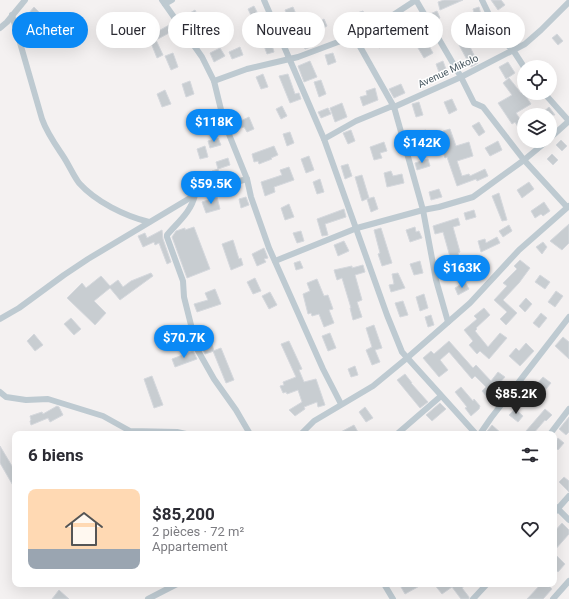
<!DOCTYPE html>
<html lang="fr">
<head>
<meta charset="utf-8">
<style>
	:root { --surface:#fff; --page:#f2f2f3; --text:#2b2b33; --muted:#7c7c81; --line:#e1e1e2; --accent:#0a89f5 }
	body { margin:0; font-family:Roboto,sans-serif; background:var(--page); color:var(--text); height:100vh; display:flex; flex-direction:column; font-size:15px; white-space:nowrap }
	* { box-sizing:border-box; margin:0 }
	p { font-size:13px; color:var(--muted) }
	.icon { flex:none; width:22px; height:22px; fill:none; stroke:currentColor; stroke-width:2; stroke-linecap:round; stroke-linejoin:round }
	.map { position:relative; flex:1; overflow:hidden }
	.drawer { position:absolute; left:12px; top:431px; width:545px; height:156px; display:flex; flex-direction:column; background:var(--surface); border-radius:8px; box-shadow:0 4px 16px #0002 }
	.drawer>* { flex:none }
	.hud { position:absolute; left:12px; top:12px; width:545px; height:36px; display:flex; gap:8px }
	.buttons { position:absolute; left:517px; top:60px; display:grid; gap:8px }
	.buttons a { display:grid; place-items:center; width:40px; height:40px; border-radius:50%; background:var(--surface); box-shadow:0 4px 16px #0002; font-size:20px }
	.price { position:absolute; translate:-50% -34px; padding:0 9px; border-radius:14px; background:var(--accent); color:#fff; font-size:13px; line-height:26px; filter:drop-shadow(0 1px 2px #0008) }
	.price::after { content:''; position:absolute; left:50%; top:24px; width:12px; height:9px; margin-left:-6px; background:inherit; clip-path:polygon(0 0,100% 0,50% 100%) }
	.price.on { background:#222; color:#fff }
	ul { padding:0; list-style:none }
	li { display:flex; align-items:center; gap:12px; height:100px; padding:0 16px }
	li+li { border-top:1px solid var(--line) }
	li span { display:grid; place-items:center; flex:none; width:112px; height:80px; border-radius:8px; color:#555 }
	li>.icon { margin-inline-start:auto }
	span .icon { width:48px; height:48px; fill:#fffc; stroke-width:1 }
	li b { font-size:17px }
	h2 { display:flex; justify-content:space-between; align-items:center; height:48px; padding:0 16px; font-size:17px }
	.tag { padding:0 14px; border-radius:18px; background:var(--surface); box-shadow:0 4px 16px #0002; font-size:14px; line-height:36px }
	.tag.on { background:var(--accent); color:#fff }
	.map>svg:first-child { display:block }
</style>
</head>
<body>
<div class="map">
<svg width="569" height="599" viewBox="0 0 569 599">
	<rect width="100%" height="100%" fill="#f4f1f1"/>
	<!-- building -->
	<g fill="#c8cdd1" stroke="#d5d8dd">
		<polygon points="444,0 463,0 440,10 438,2"/>
		<polygon points="491,0 501,0 505,5 498,10"/>
		<polygon points="254,6 263,24 267,23 272,37 270,38 274,52 267,54 262,40 254,42 250,30 257,28 248,9"/>
		<polygon points="34,7 42,15 37,21 29,13"/>
		<polygon points="293,7 299,21 291,24 285,10"/>
		<polygon points="479,7 482,18 476,20 473,9"/>
		<polygon points="195,10 199,18 189,24 185,16"/>
		<polygon points="363,11 368,22 361,24 357,13"/>
		<polygon points="437,11 440,18 433,20 430,14"/>
		<polygon points="408,16 415,28 407,32 401,20"/>
		<polygon points="324,19 327,26 318,31 314,24"/>
		<polygon points="218,23 224,36 216,40 210,26"/>
		<polygon points="171,24 176,32 170,35 169,33 156,40 163,55 157,58 151,43 150,44 146,38"/>
		<polygon points="427,28 433,41 428,44 433,53 424,58 415,43 419,41 416,33"/>
		<polygon points="58,29 69,39 63,46 52,36"/>
		<polygon points="492,31 498,40 484,47 479,38"/>
		<polygon points="382,33 387,44 379,48 373,37"/>
		<polygon points="557,34 563,41 558,45 552,38"/>
		<polygon points="308,35 311,47 305,49 301,37"/>
		<polygon points="467,41 478,63 471,67 459,45"/>
		<polygon points="240,47 243,55 232,59 229,52"/>
		<polygon points="220,48 225,56 214,62 210,53"/>
		<polygon points="173,53 178,67 171,70 165,56"/>
		<polygon points="333,53 336,62 328,65 325,55"/>
		<polygon points="310,61 317,77 304,82 298,66"/>
		<polygon points="443,61 447,72 440,75 436,64"/>
		<polygon points="508,62 515,73 506,79 499,67"/>
		<polygon points="263,74 268,87 261,89 256,77"/>
		<polygon points="288,74 295,94 299,93 301,99 290,103 279,76"/>
		<polygon points="509,78 521,93 523,92 531,104 516,113 524,125 524,137 515,122 512,124 498,103 512,95 503,83"/>
		<polygon points="321,80 326,94 319,97 314,82"/>
		<polygon points="190,81 194,94 186,97 182,84"/>
		<polygon points="401,84 405,93 394,98 389,89"/>
		<polygon points="375,88 378,100 363,106 360,97 367,95 366,91"/>
		<polygon points="165,90 171,104 162,107 157,94"/>
		<polygon points="452,99 457,110 449,114 444,102"/>
		<polygon points="419,102 423,115 416,117 412,104"/>
		<polygon points="342,103 347,117 335,122 330,108"/>
		<polygon points="282,106 287,116 281,119 276,109"/>
		<polygon points="549,107 555,115 540,115"/>
		<polygon points="328,108 331,114 321,118 318,112"/>
		<polygon points="249,117 254,129 247,132 244,127 234,130 232,125"/>
		<polygon points="202,118 206,131 199,133 195,121"/>
		<polygon points="479,122 485,132 479,136 472,126"/>
		<polygon points="450,129 456,146 469,142 473,156 457,161 462,176 469,174 470,176 485,169 488,176 477,181 476,179 457,186 447,157 445,158 442,149 448,148 443,131"/>
		<polygon points="351,130 355,141 348,144 343,133"/>
		<polygon points="426,130 432,152 425,154 418,132"/>
		<polygon points="290,132 294,143 287,146 283,134"/>
		<polygon points="218,138 221,145 210,148 208,141"/>
		<polygon points="561,140 567,146 562,151 556,145"/>
		<polygon points="498,141 502,150 490,156 485,148"/>
		<polygon points="384,142 387,151 380,153 382,158 374,160 370,147"/>
		<polygon points="205,146 208,157 200,159 197,149"/>
		<polygon points="274,146 278,155 271,158 272,159 259,164 258,161 254,162 252,154"/>
		<polygon points="552,154 558,160 553,165 547,159"/>
		<polygon points="309,156 314,170 306,173 301,159"/>
		<polygon points="228,158 230,165 218,169 216,162"/>
		<polygon points="428,159 430,166 417,170 415,163"/>
		<polygon points="348,164 352,176 345,179 341,166"/>
		<polygon points="289,167 294,180 274,187 275,192 265,196 261,182 282,175 280,170"/>
		<polygon points="218,169 221,181 216,183 212,171"/>
		<polygon points="391,171 393,176 402,174 404,183 387,187 384,173"/>
		<polygon points="362,175 369,198 362,201 355,177"/>
		<polygon points="320,179 324,192 317,194 313,182"/>
		<polygon points="529,182 534,189 522,198 517,190"/>
		<polygon points="439,189 442,197 431,200 429,192"/>
		<polygon points="499,193 507,220 502,221 492,196"/>
		<polygon points="217,197 220,209 206,213 202,202"/>
		<polygon points="246,197 249,205 241,208 239,199"/>
		<polygon points="374,197 378,209 371,212 367,199"/>
		<polygon points="544,202 550,211 543,216 541,214 535,218 531,211"/>
		<polygon points="289,204 294,217 285,220 281,208"/>
		<polygon points="344,209 346,217 325,224 328,235 322,236 317,219"/>
		<polygon points="474,210 476,217 466,220 464,213"/>
		<polygon points="458,218 460,225 453,227 460,252 458,253 463,268 454,271 443,232 435,234 433,226"/>
		<polygon points="569,224 569,243 562,250 550,241"/>
		<polygon points="509,225 512,231 503,237 499,231"/>
		<polygon points="194,227 210,269 187,278 172,237 176,231 185,228 185,230"/>
		<polygon points="415,227 416,232 419,231 422,238 410,242 406,230"/>
		<polygon points="381,228 392,263 382,266 378,254 380,253 374,230"/>
		<polygon points="162,230 163,239 171,262 167,264 159,243 155,245 154,242 143,247 138,236 145,233 147,238"/>
		<polygon points="301,231 304,241 297,243 293,233"/>
		<polygon points="497,237 500,243 481,252 478,241 485,239 486,243"/>
		<polygon points="233,240 239,259 241,258 243,265 231,270 222,244"/>
		<polygon points="344,241 349,251 338,256 334,245"/>
		<polygon points="543,242 547,247 542,254 536,247"/>
		<polygon points="264,248 268,258 264,259 266,262 257,266 252,254"/>
		<polygon points="520,260 530,268 519,283 503,300 517,313 506,325 500,319 507,312 494,300 507,286 503,283 517,269 514,266"/>
		<polygon points="300,261 303,268 296,270 294,263"/>
		<polygon points="420,261 423,273 414,275 410,264"/>
		<polygon points="477,263 480,269 470,274 467,268"/>
		<polygon points="363,265 365,272 355,275 362,300 357,302 362,317 353,320 350,308 351,308 342,278 337,280 334,270 352,266 352,268"/>
		<polygon points="151,273 153,276 120,300 110,288 94,301 106,313 95,325 67,298 82,283 86,288 101,276 110,286 118,280 123,287 131,281"/>
		<polygon points="398,273 405,288 391,292 389,285 394,284 392,274"/>
		<polygon points="540,275 550,282 545,289 535,282"/>
		<polygon points="255,278 261,291 253,294 247,282"/>
		<polygon points="317,279 324,296 328,295 333,309 329,310 334,323 324,327 319,314 312,316 311,313 308,314 303,294 310,291 307,283"/>
		<polygon points="465,282 469,289 458,295 455,288"/>
		<polygon points="215,289 221,304 197,312 194,304 208,300 205,293"/>
		<polygon points="556,291 563,296 555,307 548,302"/>
		<polygon points="270,292 277,305 269,309 262,296"/>
		<polygon points="424,294 428,308 420,311 416,297"/>
		<polygon points="526,298 532,304 525,312 519,306"/>
		<polygon points="403,301 408,315 400,317 395,303"/>
		<polygon points="484,308 490,315 476,328 477,329 475,331 488,347 500,333 507,338 489,359 480,351 477,354 469,345 473,341 464,330 477,319 474,316"/>
		<polygon points="541,313 547,318 539,328 533,323"/>
		<polygon points="431,315 434,325 428,327 425,317"/>
		<polygon points="71,318 81,329 74,335 64,324"/>
		<polygon points="374,325 382,348 375,350 380,362 372,365 366,350 372,347 366,328"/>
		<polygon points="330,333 336,348 328,351 322,336"/>
		<polygon points="34,334 43,345 35,351 27,341"/>
		<polygon points="563,337 569,342 569,359 555,346"/>
		<polygon points="289,341 302,369 299,370 304,382 316,379 325,405 318,407 317,402 304,407 305,409 295,416 289,410 302,402 298,390 287,394 286,392 283,393 280,386 284,385 283,382 296,377 281,344"/>
		<polygon points="449,341 473,368 476,365 491,381 498,372 505,377 487,397 482,391 486,387 475,376 472,379 449,352 440,360 448,370 439,377 423,358 431,351 434,354"/>
		<polygon points="526,343 534,351 520,366 509,356 516,348 519,351"/>
		<polygon points="212,344 214,351 205,354 202,347"/>
		<polygon points="221,348 234,380 226,383 213,351"/>
		<polygon points="193,351 197,359 175,367 172,359"/>
		<polygon points="355,366 358,375 351,377 348,369"/>
		<polygon points="405,374 412,383 411,383 428,402 420,408 397,380"/>
		<polygon points="152,376 163,405 154,408 144,379"/>
		<polygon points="543,377 551,383 531,407 525,401 537,388 535,386"/>
		<polygon points="461,387 473,401 474,399 480,406 479,409 471,416 465,408 467,407 455,392"/>
		<polygon points="440,403 446,409 432,421 426,415"/>
		<polygon points="57,406 59,407 63,415 50,422 48,418 31,425 30,421 31,420 30,416 42,412 43,414"/>
		<polygon points="365,407 373,418 366,422 359,412"/>
		<polygon points="515,409 523,416 518,422 509,415"/>
		<polygon points="545,409 552,415 546,421 545,420 533,434 529,434 526,431"/>
		<polygon points="569,417 569,432 566,435 559,429"/>
		<polygon points="354,425 359,434 337,434"/>
		<polygon points="492,425 502,434 485,434"/>
		<polygon points="558,438 564,443 558,450 554,446 554,444"/>
		<polygon points="0,446 15,471 15,489 0,463"/>
		<polygon points="564,477 569,481 569,492 559,482"/>
		<polygon points="562,523 569,530 569,534 554,551 554,532"/>
		<polygon points="554,553 565,564 558,572 554,568"/>
		<polygon points="407,584 423,584 405,594 401,587"/>
		<polygon points="434,584 467,584 462,588 469,597 469,599 461,599 452,587 442,594"/>
		<polygon points="541,584 547,584 552,589 543,599 527,599"/>
		<polygon points="59,590 69,599 52,599"/>
	</g>
	<g fill="none" stroke-linecap="round" stroke-linejoin="round">
		<!-- minor -->
		<g stroke="#becad1" stroke-width="6">
			<polyline points="162,0 202,57 214,81 224,122 247,179 251,197 269,248 323,369 341,404"/>
			<polyline points="264,0 324,139 387,315 402,352 476,434"/>
			<polyline points="416,0 461,77 474,103 483,107 524,160 567,207"/>
			<polyline points="482,0 495,27 504,42 513,50 524,67"/>
			<polyline points="165,4 172,0"/>
			<path d="M 12,15 L 42,119 C 47,133 55,144 63,156 C 69,165 73,175 79,183 C 96,202 125,216 149,222"/>
			<polyline points="0,28 7,22 25,0"/>
			<polyline points="354,36 394,107 423,210 436,280 448,322"/>
			<polyline points="214,81 247,69 298,57 354,36 387,19 416,0"/>
			<polyline points="544,93 569,121"/>
			<polyline points="550,138 569,121"/>
			<polyline points="324,139 356,121 390,107 394,107 461,77 525,44 541,30 569,2"/>
			<path d="M 195,195 C 191,212 178,222 167,235 L 167,237 L 183,281 L 184,297 L 197,349 L 214,379 L 236,410 L 250,434"/>
			<polyline points="275,261 357,228 423,210 439,207 473,197 524,160 547,141"/>
			<polyline points="0,319 19,308 64,275 88,259 200,192 247,179"/>
			<polyline points="0,392 6,397 26,400 48,399 103,416 130,431 177,432 186,434"/>
			<polyline points="301,434 314,421 373,386 407,358 470,303 519,250 569,206"/>
			<polyline points="397,434 441,396"/>
			<polyline points="480,434 491,418 569,317"/>
			<polyline points="550,434 569,409"/>
			<polyline points="554,505 569,520"/>
			<polyline points="554,513 569,496"/>
			<polyline points="384,584 393,599"/>
			<polyline points="148,599 177,584"/>
			<polyline points="473,599 487,584"/>
			<polyline points="553,599 569,581"/>
		</g>
	</g>
	<g text-anchor="middle" dominant-baseline="central" stroke-width="3" stroke-linejoin="round" paint-order="stroke">
		<!-- street labels -->
		<g font-size="10" fill="#475760" stroke="#fff">
			<text transform="translate(448 71) rotate(-25)">Avenue Mikolo</text>
		</g>
	</g>
</svg>
<div class="buttons">
<a><svg class="icon" aria-label="locate" viewBox="0 0 24 24"><circle cx="12" cy="12" r="6"/><path d="M12 2v4M12 18v4M2 12h4M18 12h4"/></svg></a>
<a><svg class="icon" aria-label="layers" viewBox="0 0 24 24"><path d="M12 4l9 5-9 5-9-5zM3 14l9 5 9-5"/></svg></a>
</div>
<b class="price" style="left:214px;top:143px">$118K</b>
<b class="price" style="left:422px;top:164px">$142K</b>
<b class="price" style="left:211px;top:205px">$59.5K</b>
<b class="price" style="left:462px;top:289px">$163K</b>
<b class="price" style="left:184px;top:359px">$70.7K</b>
<b class="price on" style="left:516px;top:415px">$85.2K</b>
<div class="hud">
<a class="tag on">Acheter</a>
<a class="tag">Louer</a>
<a class="tag">Filtres</a>
<a class="tag">Nouveau</a>
<a class="tag">Appartement</a>
<a class="tag">Maison</a>
</div>
<section class="drawer">
<h2>6 biens<svg class="icon" aria-label="filters" viewBox="0 0 24 24"><path d="M4 7h16M4 17h16"/><circle cx="9" cy="7" r="2"/><circle cx="15" cy="17" r="2"/></svg></h2>
<ul>
<li><span style="background:linear-gradient(#ffd9b3 75%,#9aa5b1 0)"><svg class="icon" aria-label="home" viewBox="0 0 24 24"><path d="M3 11l9-7 9 7M6 9v11h12V9"/></svg></span><div><b>$85,200</b><p>2 pièces · 72 m²</p><p>Appartement</p></div><svg class="icon" aria-label="heart" viewBox="0 0 24 24"><path d="M12 20l-8-8c-3-5 5-10 8-4 3-6 11-1 8 4z"/></svg></li>
</ul>
</section>
</div>
</body>
</html>
